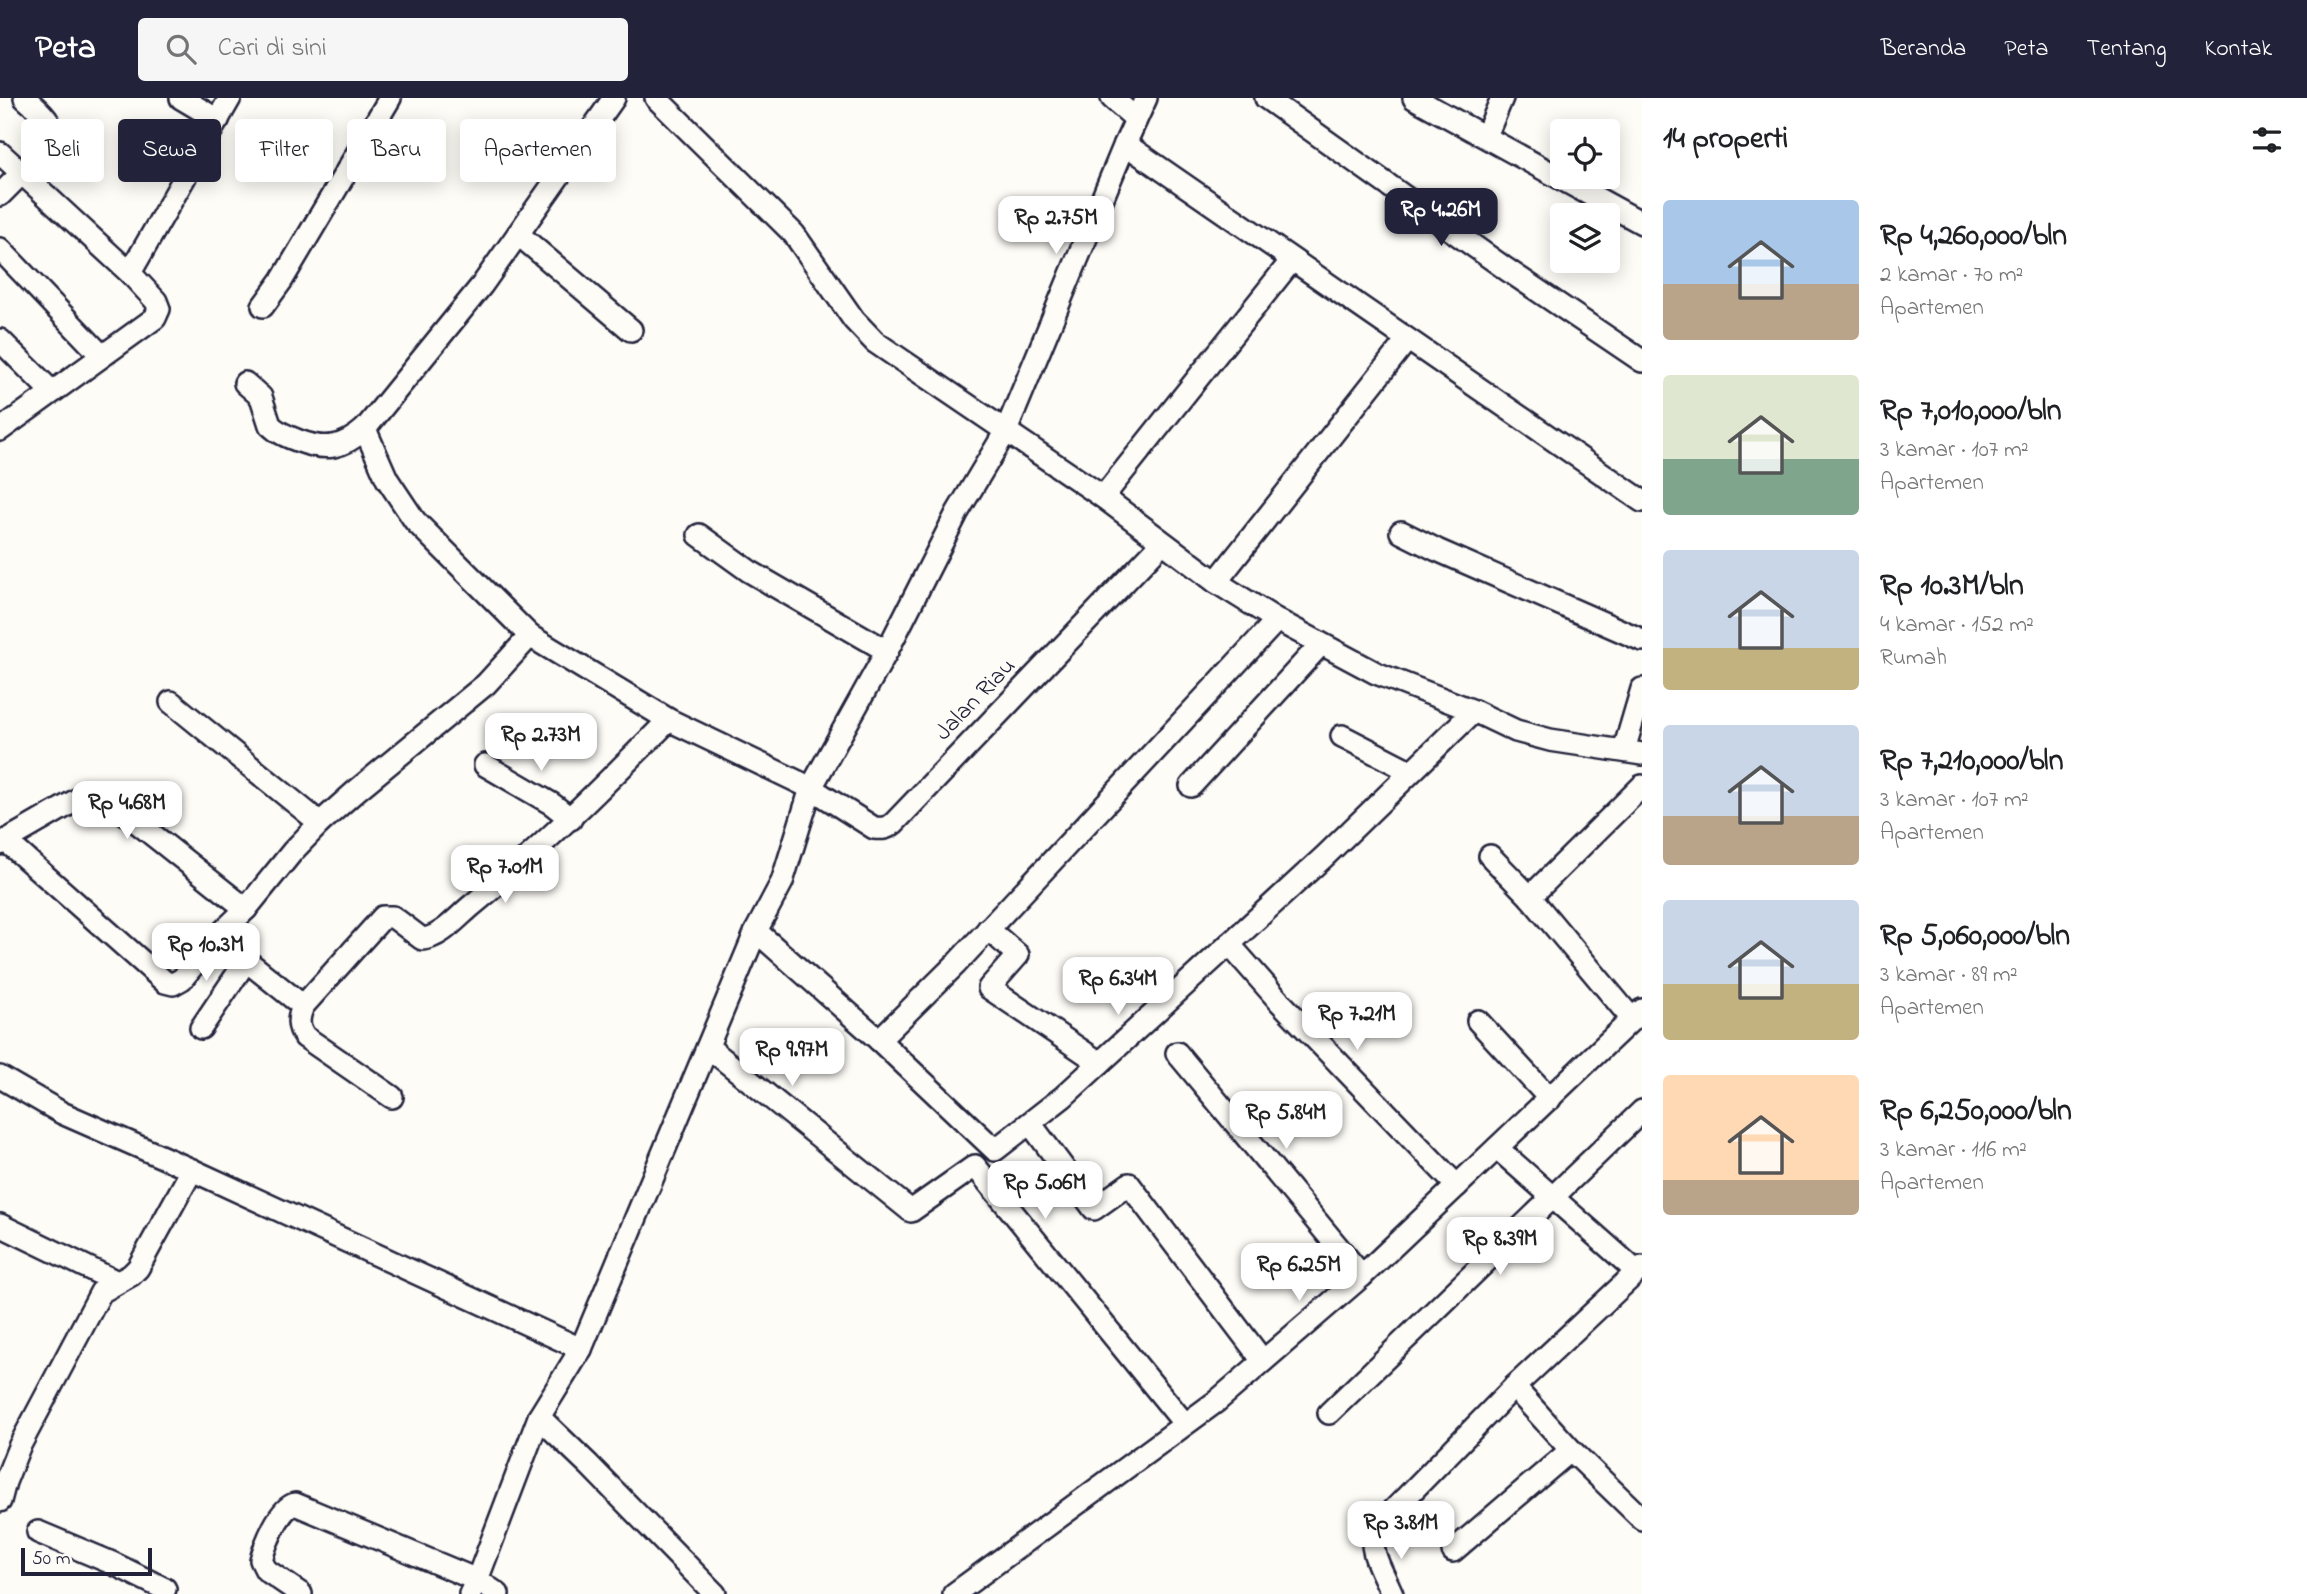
<!DOCTYPE html>
<html lang="id">
<head>
<meta charset="utf-8">
<style>
	:root { --surface:#fff; --page:#f6f6f6; --text:#202124; --muted:#757577; --accent:#22223b }
	body { margin:0; font-family:"Indie Flower",sans-serif; background:var(--page); color:var(--text); height:100vh; display:flex; flex-direction:column; font-size:26px; white-space:nowrap }
	* { box-sizing:border-box; margin:0 }
	p { font-size:23px; color:var(--muted) }
	.icon { flex:none; width:38px; height:38px; fill:none; stroke:currentColor; stroke-width:2; stroke-linecap:round; stroke-linejoin:round }
	.map { position:relative; flex:1; overflow:hidden }
	.panel { display:flex; flex-direction:column; background:var(--surface); width:665px }
	.panel>* { flex:none }
	.guide { position:absolute; left:21px; top:21px; width:665px; height:63px; display:flex; gap:14px }
	.buttons { position:absolute; left:1550px; top:21px; display:grid; gap:14px }
	.buttons a { display:grid; place-items:center; width:70px; height:70px; border-radius:7px; background:var(--surface); box-shadow:0 4px 18px #0003; font-size:35px }
	.scale { position:absolute; left:21px; bottom:18px; width:131px; box-sizing:border-box; padding-left:7px; border:4px solid #22223b; border-top:0; font-size:19px; line-height:24px; white-space:nowrap; color:#22223b; -webkit-text-stroke:5px #fdfcf7; paint-order:stroke }
	.price { position:absolute; translate:-50% -60px; padding:0 16px; border-radius:14px; background:#fff; color:#222; font-size:23px; line-height:46px; filter:drop-shadow(0 2px 4px #0008) }
	.price::after { content:''; position:absolute; left:50%; top:42px; width:21px; height:16px; margin-left:-10px; background:inherit; clip-path:polygon(0 0,100% 0,50% 100%) }
	.price.active { background:var(--accent); color:#fff }
	ul { padding:0; list-style:none }
	li { display:flex; align-items:center; gap:21px; height:175px; padding:0 21px }
	li span { display:grid; place-items:center; flex:none; width:196px; height:140px; border-radius:7px; color:#555 }
	li>.icon { margin-inline-start:auto }
	span .icon { width:84px; height:84px; fill:#fffc; stroke-width:1 }
	li b { font-size:30px }
	h2 { display:flex; justify-content:space-between; align-items:center; height:84px; padding:0 21px; font-size:30px }
	.tag { padding:0 24px; border-radius:7px; background:var(--surface); box-shadow:0 4px 18px #0003; font-size:24px; line-height:63px }
	.tag.active { background:var(--accent); color:#fff }
	header { display:flex; align-items:center; gap:42px; box-sizing:border-box; height:98px; padding:0 35px; background:var(--accent); color:#fff }
	header strong { font-size:33px }
	nav { display:flex; gap:38px; margin-inline-start:auto; font-size:24px }
	.search { width:490px; height:63px; background:var(--page); display:flex; align-items:center; gap:18px; box-sizing:border-box; padding:0 24px; border-radius:7px; color:var(--muted); font-size:26px }
	main { display:flex; flex:1; min-height:0 }
	.map>svg:first-child { display:block }
</style>
</head>
<body>
<header>
<strong>Peta</strong>
<div class="search"><svg class="icon" aria-label="search" viewBox="0 0 24 24"><circle cx="10" cy="10" r="6"/><path d="M15 15l6 6"/></svg>Cari di sini</div>
<nav><a>Beranda</a><a>Peta</a><a>Tentang</a><a>Kontak</a></nav>
</header>
<main>
<div class="map">
<svg width="1642" height="1496" viewBox="0 0 1642 1496">
	<rect width="100%" height="100%" fill="#fdfcf7"/>
	<filter id="ink" filterUnits="userSpaceOnUse"><feTurbulence type="fractalNoise" baseFrequency=".0143" numOctaves="2"/><feDisplacementMap in="SourceGraphic" scale="14" xChannelSelector="R" yChannelSelector="G"/><feConvolveMatrix kernelMatrix="1 2 1 2 8 2 1 2 1" color-interpolation-filters="sRGB"/></filter>
	<g filter="url(#ink)">
		<g fill="none" stroke-linecap="round" stroke-linejoin="round">
			<!-- minor casing -->
			<g stroke="#22223b" stroke-width="26">
				<g id="minor">
					<polyline points="181,0 218,22"/>
					<path d="M 614,0 L 482,187 L 365,331 L 387,381 L 415,423 L 530,538 L 669,622 L 811,690 L 874,730 C 883,731 888,730 894,725 L 1162,445"/>
					<polyline points="656,0 794,136 854,222 875,244 1103,399 1216,484 1277,522 1376,575 1474,613 1516,633 1550,642 1642,656"/>
					<polyline points="1112,0 1136,21"/>
					<polyline points="1266,0 1506,171 1642,263"/>
					<polyline points="1414,0 1642,125"/>
					<polyline points="1486,38 1502,0"/>
					<polyline points="1125,46 1642,403"/>
					<polyline points="0,55 130,175 156,203 159,211 155,220 0,332"/>
					<path d="M 0,97 L 49,48 C 59,26 40,14 25,0"/>
					<polyline points="518,136 631,232"/>
					<polyline points="0,151 101,257"/>
					<polyline points="130,175 230,0"/>
					<polyline points="263,208 282,182 390,0"/>
					<polyline points="0,242 52,294"/>
					<path d="M 245,285 L 261,299 L 270,327 C 278,335 288,339 299,343 C 326,353 343,350 365,331"/>
					<polyline points="1103,399 1292,162"/>
					<polyline points="1401,434 1437,452 1642,542"/>
					<polyline points="699,437 749,473 887,553"/>
					<polyline points="1216,484 1407,242"/>
					<polyline points="171,604 320,725"/>
					<polyline points="1342,638 1410,673"/>
					<polyline points="1624,652 1642,591"/>
					<polyline points="485,667 552,706 571,721"/>
					<polyline points="1191,688 1321,546"/>
					<polyline points="6,743 165,884 173,886 182,881 217,839 246,811 293,753 320,725 356,693 486,586 530,538"/>
					<path d="M 0,746 L 80,700 C 91,697 99,698 110,703 L 246,811"/>
					<polyline points="1490,758 1530,799 1632,921"/>
					<polyline points="1530,799 1642,688"/>
					<polyline points="988,831 1018,857 989,890 1100,965"/>
					<polyline points="756,833 879,942 995,1052 1063,999 1325,758 1474,613"/>
					<path d="M 217,839 L 303,908 C 298,920 297,928 305,939 L 392,999"/>
					<polyline points="1229,846 1280,904 1457,1088"/>
					<path d="M 303,908 L 383,819 L 393,819 L 422,841 C 440,840 457,820 470,809 C 541,751 604,687 669,622"/>
					<polyline points="1478,923 1550,1001"/>
					<polyline points="201,930 246,863"/>
					<polyline points="879,942 956,866 1277,522"/>
					<polyline points="708,949 911,1113 975,1068 1184,1325"/>
					<polyline points="1177,955 1362,1178"/>
					<polyline points="0,979 62,1015 192,1072 581,1251"/>
					<polyline points="1030,1025 1094,1111 1129,1086 1263,1263"/>
					<polyline points="1497,1050 1637,1174"/>
					<polyline points="0,1127 117,1184"/>
					<polyline points="1514,1289 1571,1352 1642,1421"/>
					<polyline points="1329,1315 1642,1013"/>
					<polyline points="539,1319 589,1367 715,1496"/>
					<polyline points="0,1403 5,1384 19,1349 101,1194 131,1177 138,1170 192,1072"/>
					<polyline points="38,1434 112,1465 165,1491"/>
					<polyline points="1453,1453 1571,1352"/>
					<path d="M 301,1496 L 266,1472 L 261,1462 C 265,1447 279,1410 295,1406 L 477,1482 L 498,1496"/>
					<polyline points="470,1496 477,1482 539,1319 581,1251 756,833 782,784 811,690 887,553 957,415 1006,333 1125,46 1146,0"/>
					<polyline points="954,1496 1217,1303 1362,1178 1642,912"/>
					<path d="M 1392,1496 C 1384,1476 1368,1454 1374,1432 L 1514,1289 L 1642,1169"/>
				</g>
			</g>
			<!-- minor -->
			<use href="#minor" stroke="#fdfcf7" stroke-width="21"/>
		</g>
	</g>
	<g text-anchor="middle" dominant-baseline="central" stroke-width="7" stroke-linejoin="round" paint-order="stroke">
		<!-- street labels -->
		<g font-size="24" fill="#22223b" stroke="#fdfcf7">
			<text transform="translate(976 602) rotate(-46)">Jalan Riau</text>
		</g>
	</g>
</svg>
<div class="buttons">
<a><svg class="icon" aria-label="locate" viewBox="0 0 24 24"><circle cx="12" cy="12" r="6"/><path d="M12 2v4M12 18v4M2 12h4M18 12h4"/></svg></a>
<a><svg class="icon" aria-label="layers" viewBox="0 0 24 24"><path d="M12 4l9 5-9 5-9-5zM3 14l9 5 9-5"/></svg></a>
</div>
<div class="scale">50 m</div>
<b class="price active" style="left:1441px;top:150px">Rp 4.26M</b>
<b class="price" style="left:1056px;top:158px">Rp 2.75M</b>
<b class="price" style="left:541px;top:675px">Rp 2.73M</b>
<b class="price" style="left:127px;top:743px">Rp 4.68M</b>
<b class="price" style="left:505px;top:807px">Rp 7.01M</b>
<b class="price" style="left:206px;top:885px">Rp 10.3M</b>
<b class="price" style="left:1118px;top:919px">Rp 6.34M</b>
<b class="price" style="left:1357px;top:954px">Rp 7.21M</b>
<b class="price" style="left:792px;top:990px">Rp 9.97M</b>
<b class="price" style="left:1286px;top:1053px">Rp 5.84M</b>
<b class="price" style="left:1045px;top:1123px">Rp 5.06M</b>
<b class="price" style="left:1500px;top:1179px">Rp 8.39M</b>
<b class="price" style="left:1299px;top:1205px">Rp 6.25M</b>
<b class="price" style="left:1401px;top:1463px">Rp 3.81M</b>
<div class="guide">
<a class="tag">Beli</a>
<a class="tag active">Sewa</a>
<a class="tag">Filter</a>
<a class="tag">Baru</a>
<a class="tag">Apartemen</a>
</div>
</div>
<section class="panel">
<h2>14 properti<svg class="icon" aria-label="filters" viewBox="0 0 24 24"><path d="M4 7h16M4 17h16"/><circle cx="9" cy="7" r="2"/><circle cx="15" cy="17" r="2"/></svg></h2>
<ul>
<li><span style="background:linear-gradient(#a9c7e8 60%,#b9a48a 0)"><svg class="icon" aria-label="home" viewBox="0 0 24 24"><path d="M3 11l9-7 9 7M6 9v11h12V9"/></svg></span><div><b>Rp 4,260,000/bln</b><p>2 kamar · 70 m²</p><p>Apartemen</p></div></li>
<li><span style="background:linear-gradient(#dfe7d0 60%,#7fa58c 0)"><svg class="icon" aria-label="home" viewBox="0 0 24 24"><path d="M3 11l9-7 9 7M6 9v11h12V9"/></svg></span><div><b>Rp 7,010,000/bln</b><p>3 kamar · 107 m²</p><p>Apartemen</p></div></li>
<li><span style="background:linear-gradient(#c9d6e8 70%,#c2b280 0)"><svg class="icon" aria-label="home" viewBox="0 0 24 24"><path d="M3 11l9-7 9 7M6 9v11h12V9"/></svg></span><div><b>Rp 10.3M/bln</b><p>4 kamar · 152 m²</p><p>Rumah</p></div></li>
<li><span style="background:linear-gradient(#c9d6e8 65%,#b9a48a 0)"><svg class="icon" aria-label="home" viewBox="0 0 24 24"><path d="M3 11l9-7 9 7M6 9v11h12V9"/></svg></span><div><b>Rp 7,210,000/bln</b><p>3 kamar · 107 m²</p><p>Apartemen</p></div></li>
<li><span style="background:linear-gradient(#c9d6e8 60%,#c2b280 0)"><svg class="icon" aria-label="home" viewBox="0 0 24 24"><path d="M3 11l9-7 9 7M6 9v11h12V9"/></svg></span><div><b>Rp 5,060,000/bln</b><p>3 kamar · 89 m²</p><p>Apartemen</p></div></li>
<li><span style="background:linear-gradient(#ffd9b3 75%,#b9a48a 0)"><svg class="icon" aria-label="home" viewBox="0 0 24 24"><path d="M3 11l9-7 9 7M6 9v11h12V9"/></svg></span><div><b>Rp 6,250,000/bln</b><p>3 kamar · 116 m²</p><p>Apartemen</p></div></li>
</ul>
</section>
</main>
</body>
</html>
